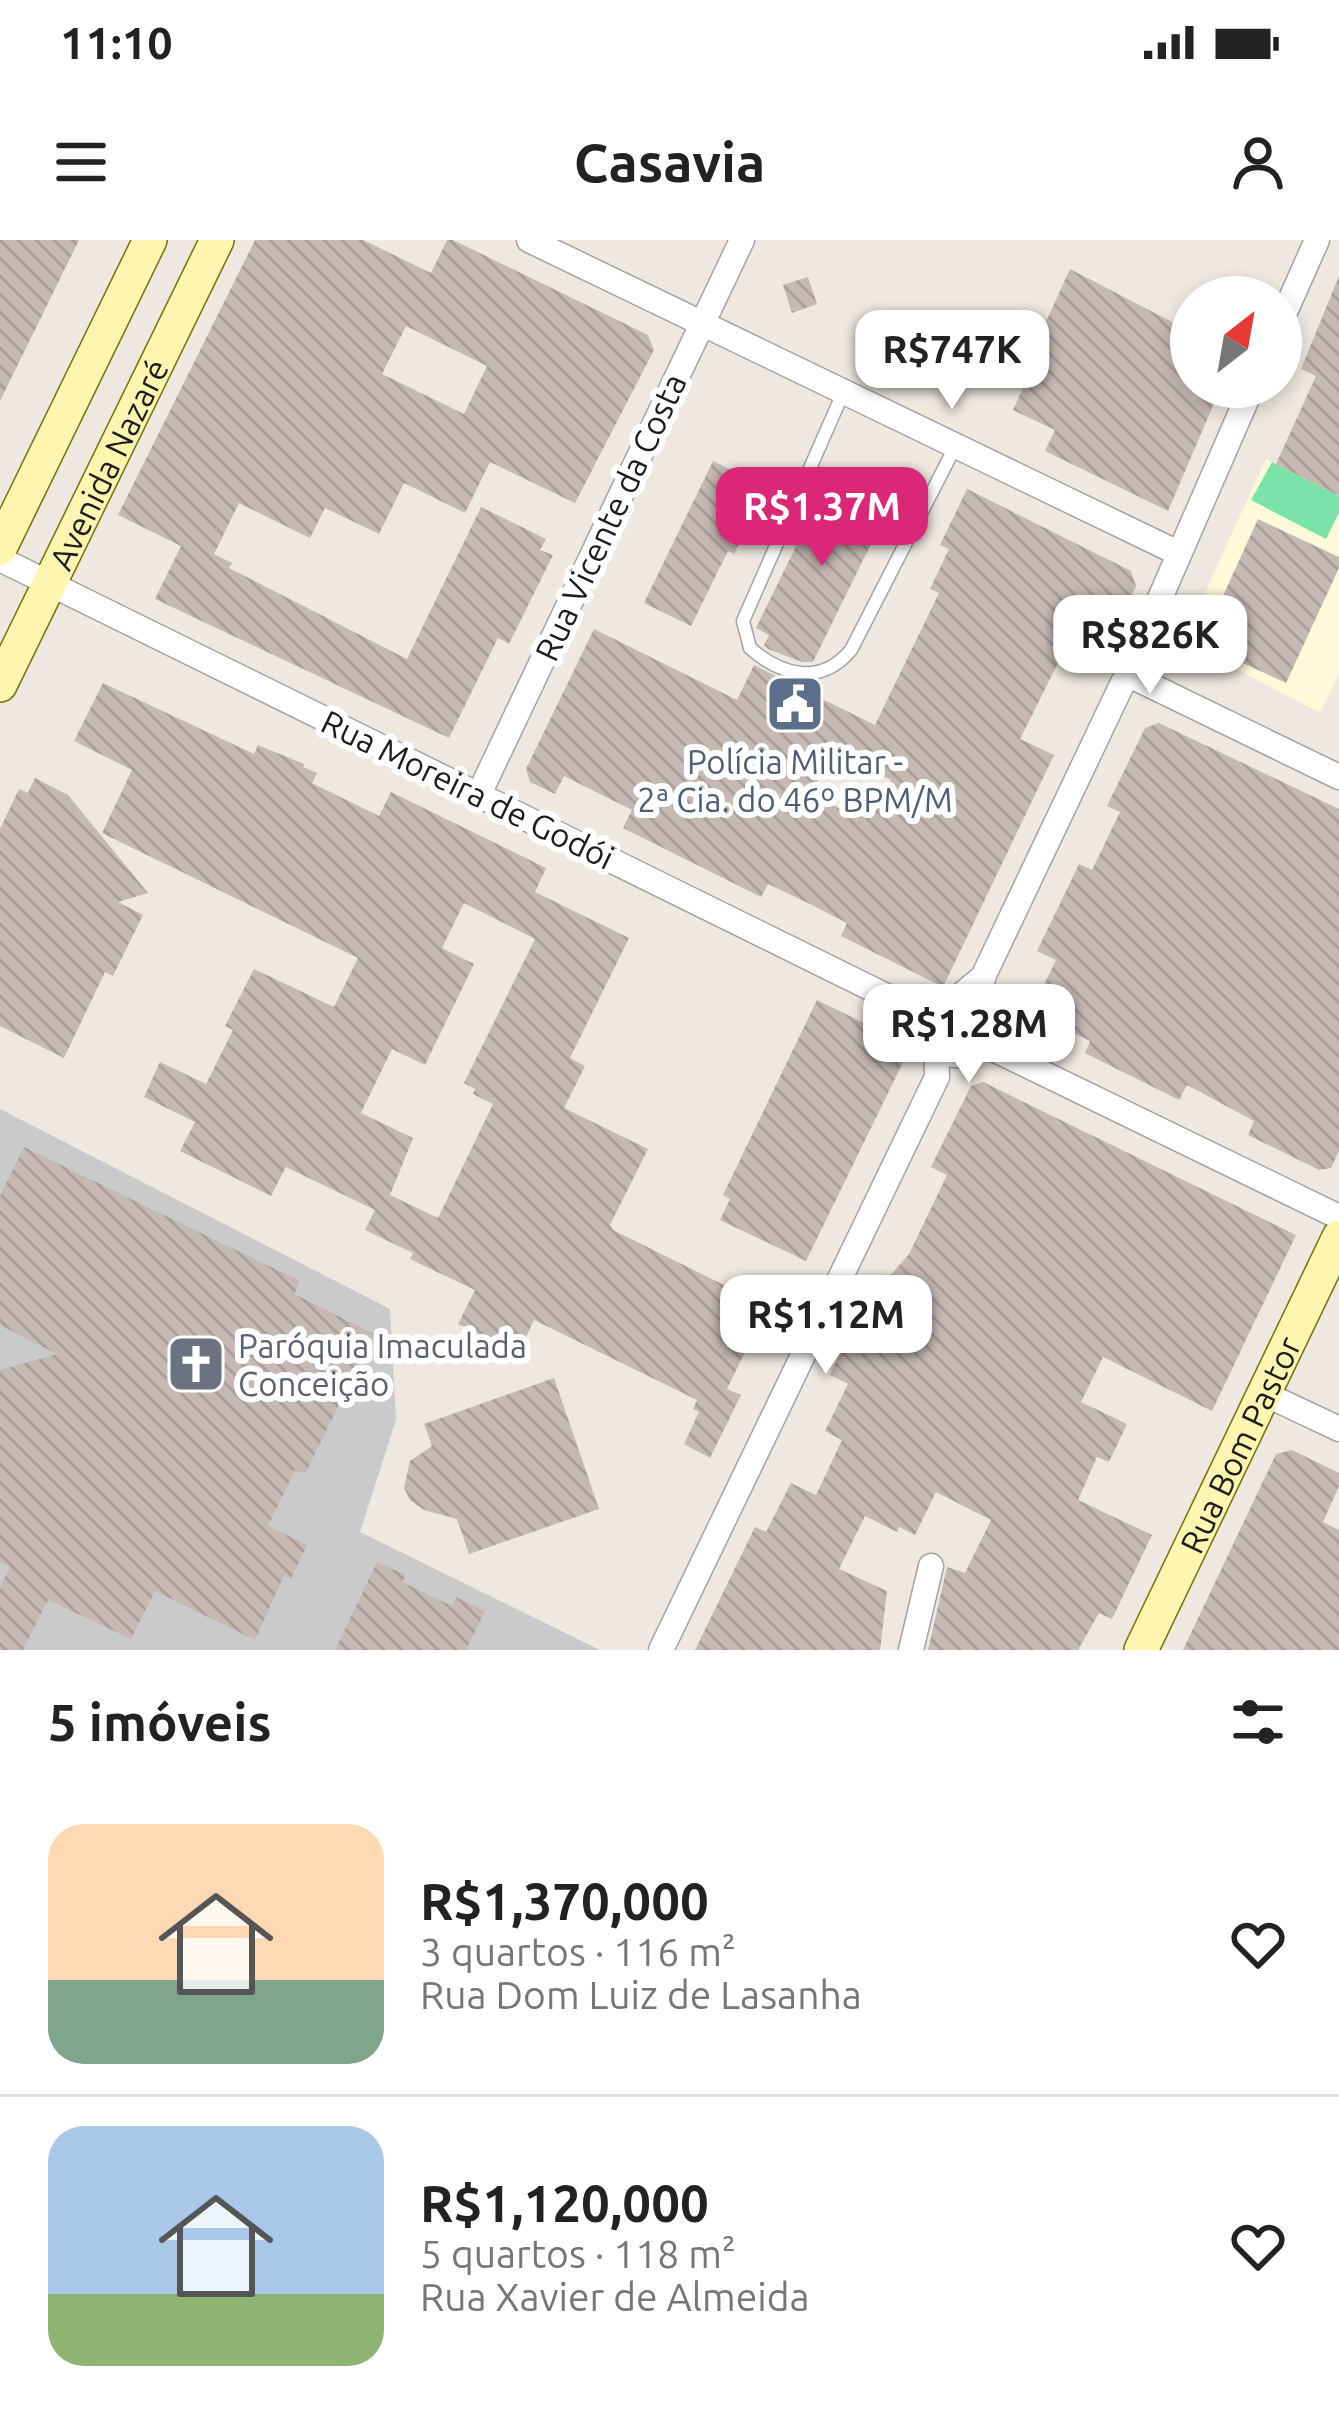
<!DOCTYPE html>
<html lang="pt">
<head>
<meta charset="utf-8">
<style>
	:root { --surface:#fff; --page:#f2f2f2; --text:#222; --muted:#767676; --line:#e0e0e0; --accent:#db2777 }
	body { margin:0; font-family:Ubuntu,sans-serif; background:var(--page); color:var(--text); height:100vh; display:flex; flex-direction:column; font-size:45px; white-space:nowrap }
	* { box-sizing:border-box; margin:0 }
	p { font-size:39px; color:var(--muted) }
	.icon { flex:none; width:66px; height:66px; fill:none; stroke:currentColor; stroke-width:2; stroke-linecap:round; stroke-linejoin:round }
	.map { position:relative; height:1410px; overflow:hidden }
	.sheet { display:flex; flex-direction:column; background:var(--surface); flex:1 }
	.sheet>* { flex:none }
	.needle { width:78px; rotate:31deg }
	.buttons { position:absolute; left:1170px; top:36px; display:grid; gap:24px }
	.buttons a { display:grid; place-items:center; width:132px; height:132px; border-radius:50%; background:var(--surface); box-shadow:0 6px 18px #0003; font-size:60px }
	.price { position:absolute; translate:-50% -102px; padding:0 27px; border-radius:24px; background:#fff; color:#222; font-size:39px; line-height:78px; filter:drop-shadow(0 3px 6px #0008) }
	.price::after { content:''; position:absolute; left:50%; top:72px; width:36px; height:27px; margin-left:-18px; background:inherit; clip-path:polygon(0 0,100% 0,50% 100%) }
	.price.current { background:var(--accent); color:#fff }
	ul { padding:0; list-style:none }
	li { display:flex; align-items:center; gap:36px; height:300px; padding:0 48px }
	li+li { border-top:3px solid var(--line) }
	li span { display:grid; place-items:center; flex:none; width:336px; height:240px; border-radius:36px; color:#555 }
	li>.icon { margin-inline-start:auto }
	span .icon { width:144px; height:144px; fill:#fffc; stroke-width:1 }
	li b { font-size:51px }
	h2 { display:flex; justify-content:space-between; align-items:center; height:144px; padding:0 48px; font-size:51px }
	.status { display:flex; justify-content:space-between; align-items:center; height:84px; padding:0 60px; background:var(--surface); direction:ltr }
	.status svg { height:33px; fill:currentColor }
	header { display:flex; justify-content:space-between; align-items:center; height:156px; padding:0 48px; background:var(--surface); font-size:54px; font-weight:700 }
	.map>svg:first-child { display:block }
</style>
</head>
<body>
<div class="status"><b>11:10</b><svg viewBox="0 0 49 12"><path d="M0 12V9h3v3zM5 12V6h3v6zM10 12V3h3v9zM15 12V0h3v12zM26 1h20v11H26zM47 4h2v5h-2z"/></svg></div>
<header><svg class="icon" aria-label="menu" viewBox="0 0 24 24"><path d="M4 6h16M4 12h16M4 18h16"/></svg>Casavia<svg class="icon" aria-label="person" viewBox="0 0 24 24"><circle cx="12" cy="8" r="4"/><path d="M4 21q1-7 8-7t8 7"/></svg></header>
<div class="map">
<svg width="1339" height="1410" viewBox="0 0 1339 1410">
	<defs>
		<pattern id="building-back-hatch" width="6" height="6" patternUnits="userSpaceOnUse" patternTransform="scale(3)"><rect width="6" height="6" fill="#c6b9b4"/><path d="M-1 5l2 2M0 0l6 6M5-1l2 2" fill="none" stroke="#aa9e9a"/></pattern>
	</defs>
	<rect width="100%" height="100%" fill="#eee8e1"/>
	<!-- education -->
	<polygon fill="#fff9d9" points="1266,219 1339,256 1339,433 1320,473 1194,407 1186,394"/>
	<!-- religious -->
	<polygon fill="#cacaca" points="0,869 390,1069 396,1180 360,1292 600,1410 0,1410"/>
	<!-- pitch -->
	<polygon fill="#79e3aa" points="1272,222 1339,256 1339,273 1326,299 1251,260"/>
	<!-- building -->
	<g fill="url(#building-back-hatch)" fill-rule="evenodd">
		<polygon points="0,0 79,0 0,161"/>
		<path d="M 255,0 L 363,0 L 431,33 L 447,0 L 453,0 L 648,95 L 654,110 L 575,263 L 490,222 L 465,273 L 404,243 L 379,294 L 325,268 L 310,298 L 239,263 L 214,314 L 232,323 L 229,328 L 407,419 L 481,267 L 546,299 L 540,310 L 553,315 L 509,404 L 498,398 L 449,498 L 155,359 L 181,306 L 118,275 ZM 406,86 L 487,126 L 464,174 L 382,134 Z"/>
		<polygon points="1070,29 1176,84 1172,94 1191,102 1191,147 1221,147 1168,271 1045,211 1055,190 1013,170 1029,135 1023,132"/>
		<polygon points="1339,36 1339,256 1276,224 1316,136 1301,129"/>
		<polygon points="808,37 817,64 792,73 783,45"/>
		<polygon points="713,221 760,244 738,289 745,291 734,314 728,311 691,386 644,363"/>
		<polygon points="832,233 891,263 813,422 802,422 768,409 764,405 769,395 756,388"/>
		<path d="M 967,249 L 1131,331 L 1136,346 L 1095,429 L 1063,413 L 1020,499 L 1054,515 L 943,747 L 841,696 L 847,683 L 808,663 L 768,644 L 761,657 L 623,588 L 632,570 L 564,536 L 555,554 L 530,542 L 526,529 L 594,389 L 737,460 L 754,425 L 784,440 L 802,443 L 800,448 L 875,485 L 939,353 L 930,349 L 949,309 L 940,305 ZM 832,511 L 891,540 L 874,575 L 855,576 L 811,555 Z"/>
		<polygon points="1258,279 1339,317 1339,328 1286,443 1201,404"/>
		<path d="M 103,443 L 254,514 L 258,505 L 304,524 L 303,527 L 317,533 L 312,543 L 379,576 L 391,552 L 546,628 L 535,652 L 629,698 L 570,818 L 585,826 L 564,868 L 648,909 L 610,985 L 613,990 L 724,1045 L 720,1053 L 764,1073 L 727,1149 L 741,1155 L 710,1218 L 684,1204 L 699,1172 L 693,1169 L 697,1160 L 534,1080 L 518,1114 L 458,1084 L 475,1050 L 410,1019 L 413,1013 L 365,990 L 375,970 L 286,927 L 271,956 L 180,911 L 195,882 L 144,857 L 160,822 L 206,844 L 233,790 L 225,786 L 254,729 L 334,767 L 358,718 L 102,593 L 132,530 L 74,501 ZM 464,663 L 535,699 L 464,843 L 475,849 L 473,854 L 493,864 L 438,978 L 390,955 L 413,898 L 361,873 L 392,809 L 425,825 L 474,724 L 442,708 Z"/>
		<polygon points="1159,483 1339,569 1339,911 1331,928 1319,930 1248,895 1254,881 1187,845 1179,860 1085,813 1090,801 1031,772 1056,720 1037,711 1079,624 1092,630 1120,572 1107,566 1145,488"/>
		<polygon points="35,538 68,555 148,653 118,662 143,675 113,736 105,732 64,818 0,786 0,589 19,549 28,553"/>
		<polygon points="817,760 911,806 806,1021 720,980 730,959 723,955"/>
		<polygon points="983,842 1296,995 1212,1171 1103,1117 1081,1162 1127,1184 1109,1222 1097,1217 1078,1260 1152,1295 1112,1379 1099,1373 1078,1410 928,1410 947,1327 965,1333 991,1280 936,1252 915,1295 899,1287 897,1292 865,1276 839,1329 887,1351 880,1410 695,1410 755,1287 766,1292 791,1243 816,1255 842,1200 825,1191 848,1144 830,1135 876,1039 881,1041 884,1034 889,1037 909,1014 947,935 931,927 971,846"/>
		<polygon points="24,907 300,1041 294,1054 374,1094 305,1234 295,1230 268,1286 307,1305 291,1339 284,1335 255,1400 155,1351 131,1399 48,1360 23,1410 0,1410 0,1348 10,1327 0,1322 0,1130 57,1114 0,1085 0,956"/>
		<polygon points="554,1138 599,1269 469,1314 457,1279 424,1270 410,1260 404,1248 410,1221 432,1206 424,1184"/>
		<polygon points="1292,1210 1339,1233 1339,1246 1323,1282 1339,1290 1339,1410 1183,1410 1276,1214"/>
		<polygon points="377,1322 406,1335 402,1342 452,1366 456,1357 485,1371 466,1410 335,1410"/>
	</g>
	<g fill="none" stroke-linecap="round" stroke-linejoin="round">
		<!-- service casing -->
		<g stroke="#a3a3a3" stroke-width="15">
			<path id="service" d="M 843,153 L 743,381 L 750,408 C 782,436 821,446 851,410 L 955,207"/>
		</g>
		<!-- minor casing -->
		<g stroke="#a3a3a3" stroke-width="27">
			<g id="minor">
				<polyline points="529,0 1178,313"/>
				<polyline points="1281,81 1317,0"/>
				<polyline points="0,319 935,780"/>
				<polyline points="1127,434 1339,537"/>
				<polyline points="479,554 742,0"/>
				<polyline points="953,766 966,767 983,783 981,803 967,816 945,814 932,793 942,771 983,737"/>
				<polyline points="978,775 983,737 1127,434 1252,147"/>
				<polyline points="981,803 1339,977"/>
				<polyline points="1265,1154 1339,1189"/>
				<polyline points="661,1410 937,837 936,806"/>
				<polyline points="911,1410 931,1326"/>
			</g>
		</g>
		<!-- secondary casing -->
		<g stroke="#767100" stroke-width="36">
			<g id="secondary">
				<polyline points="0,308 150,0"/>
				<path id="s1" d="M 0,445 L 217,0"/>
				<path id="s2" d="M 1141,1410 L 1339,997"/>
			</g>
		</g>
		<!-- service -->
		<use href="#service" stroke="#fff" stroke-width="12"/>
		<!-- minor -->
		<use href="#minor" stroke="#fff" stroke-width="24"/>
		<!-- secondary -->
		<use href="#secondary" stroke="#fdf5b0" stroke-width="33"/>
	</g>
	<!-- icons -->
	<defs>
		<g id="civic-square" transform="scale(3)"><rect x="-9" y="-9" width="18" height="18" rx="4" fill="#5c6f8a" stroke="#fff"/><path d="M-.6-6.5H3V-4.5H.6V-3L4-1V1h2V6H-6V1h2V-1L-.6-3ZM-1.2 2.5V6h2.4V2.5Z" fill="#fff"/></g>
		<g id="church-square" transform="scale(3)"><rect x="-9" y="-9" width="18" height="18" rx="4" fill="#6b7280" stroke="#fff"/><path d="M-1.2-6h2.4v3.5h3.3v2.4h-3.3V6h-2.4V-.1h-3.3v-2.4h3.3Z" fill="#fff"/></g>
	</defs>
	<g fill-rule="evenodd">
		<use href="#civic-square" x="795" y="464"/>
		<use href="#church-square" x="196" y="1124"/>
	</g>
	<g text-anchor="middle" dominant-baseline="central" stroke-width="12" stroke-linejoin="round" paint-order="stroke">
		<!-- street labels -->
		<g font-size="33" fill="#1c1c1c" stroke="#fff">
			<text stroke="none"><textPath href="#s1" startOffset="246">Avenida Nazaré</textPath></text>
			<text transform="translate(610 277) rotate(-65)">Rua Vicente da Costa</text>
			<text transform="translate(468 549) rotate(26)">Rua Moreira de Godói</text>
			<text stroke="none"><textPath href="#s2" startOffset="228">Rua Bom Pastor</textPath></text>
		</g>
		<!-- service labels -->
		<g font-size="33" fill="#4e5e75" stroke="#fff">
			<text x="795" y="521">Polícia Militar -<tspan x="795" dy="38">2ª Cia. do 46º BPM/M</tspan></text>
		</g>
		<!-- worship labels -->
		<g font-size="33" fill="#5b616d" stroke="#fff" text-anchor="start">
			<text x="238" y="1105">Paróquia Imaculada<tspan x="238" dy="38">Conceição</tspan></text>
		</g>
	</g>
</svg>
<div class="buttons">
<a><svg class="needle" viewBox="-14 -14 28 28"><path d="M0-13l5 13h-10z" fill="#e53935"/><path d="M0 13l5-13h-10z" fill="#767676"/></svg></a>
</div>
<b class="price" style="left:952px;top:172px">R$747K</b>
<b class="price current" style="left:822px;top:329px">R$1.37M</b>
<b class="price" style="left:1150px;top:457px">R$826K</b>
<b class="price" style="left:969px;top:846px">R$1.28M</b>
<b class="price" style="left:826px;top:1137px">R$1.12M</b>
</div>
<section class="sheet">
<h2>5 imóveis<svg class="icon" aria-label="filters" viewBox="0 0 24 24"><path d="M4 7h16M4 17h16"/><circle cx="9" cy="7" r="2"/><circle cx="15" cy="17" r="2"/></svg></h2>
<ul>
<li><span style="background:linear-gradient(#ffd9b3 65%,#7fa58c 0)"><svg class="icon" aria-label="home" viewBox="0 0 24 24"><path d="M3 11l9-7 9 7M6 9v11h12V9"/></svg></span><div><b>R$1,370,000</b><p>3 quartos · 116 m²</p><p>Rua Dom Luiz de Lasanha</p></div><svg class="icon" aria-label="heart" viewBox="0 0 24 24"><path d="M12 20l-8-8c-3-5 5-10 8-4 3-6 11-1 8 4z"/></svg></li>
<li><span style="background:linear-gradient(#a9c7e8 70%,#8fb573 0)"><svg class="icon" aria-label="home" viewBox="0 0 24 24"><path d="M3 11l9-7 9 7M6 9v11h12V9"/></svg></span><div><b>R$1,120,000</b><p>5 quartos · 118 m²</p><p>Rua Xavier de Almeida</p></div><svg class="icon" aria-label="heart" viewBox="0 0 24 24"><path d="M12 20l-8-8c-3-5 5-10 8-4 3-6 11-1 8 4z"/></svg></li>
</ul>
</section>
</body>
</html>
